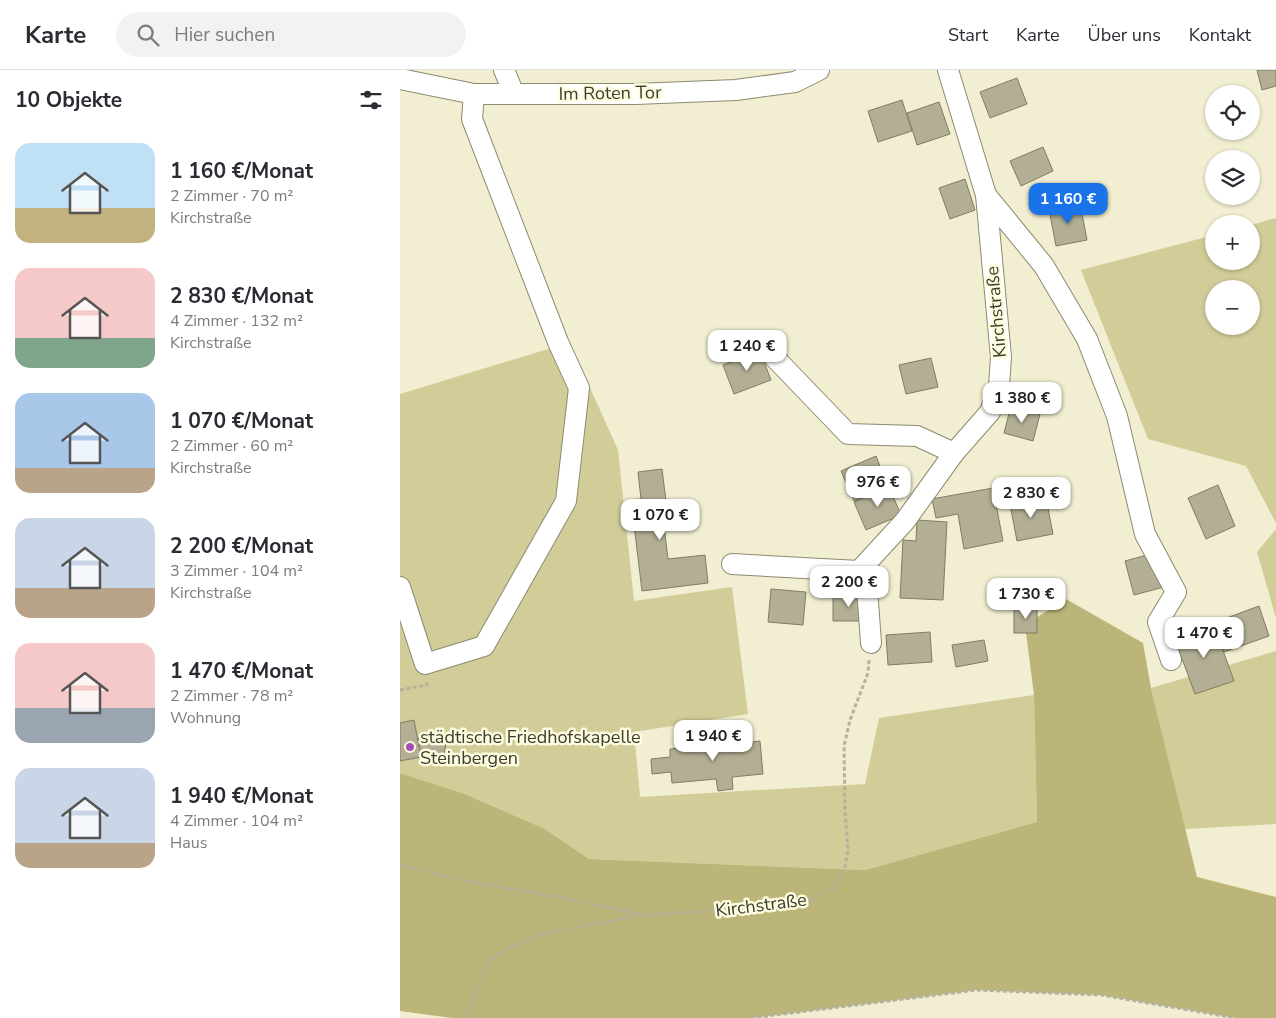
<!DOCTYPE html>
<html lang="de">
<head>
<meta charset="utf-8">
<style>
	:root { --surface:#fff; --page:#f2f2f3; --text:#2b2b33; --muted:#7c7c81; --line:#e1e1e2; --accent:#1a73e8 }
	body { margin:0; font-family:"Nunito Sans",sans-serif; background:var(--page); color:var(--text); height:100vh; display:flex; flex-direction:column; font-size:19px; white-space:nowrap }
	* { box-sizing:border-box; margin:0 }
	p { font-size:16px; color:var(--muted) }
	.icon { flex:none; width:28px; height:28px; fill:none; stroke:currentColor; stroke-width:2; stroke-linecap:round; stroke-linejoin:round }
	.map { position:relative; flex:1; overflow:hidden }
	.details { display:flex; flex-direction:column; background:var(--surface); width:400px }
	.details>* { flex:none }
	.tools { position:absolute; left:805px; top:15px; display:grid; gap:10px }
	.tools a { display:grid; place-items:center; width:55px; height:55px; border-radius:50%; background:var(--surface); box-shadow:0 1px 4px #0004; font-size:25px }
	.price { position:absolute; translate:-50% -42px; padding:0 11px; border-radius:10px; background:#fff; color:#222; font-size:16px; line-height:32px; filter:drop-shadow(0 1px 2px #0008) }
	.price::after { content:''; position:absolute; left:50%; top:30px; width:15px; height:11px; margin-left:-8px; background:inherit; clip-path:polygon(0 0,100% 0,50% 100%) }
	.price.on { background:var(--accent); color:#fff }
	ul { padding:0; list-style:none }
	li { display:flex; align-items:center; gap:15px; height:125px; padding:0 15px }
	li span { display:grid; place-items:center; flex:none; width:140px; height:100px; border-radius:15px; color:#555 }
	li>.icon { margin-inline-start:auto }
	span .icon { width:60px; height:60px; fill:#fffc; stroke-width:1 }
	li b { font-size:21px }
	h2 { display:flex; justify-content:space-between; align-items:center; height:60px; padding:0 15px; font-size:21px }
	header { display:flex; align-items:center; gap:30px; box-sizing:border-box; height:70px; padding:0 25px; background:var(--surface); border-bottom:1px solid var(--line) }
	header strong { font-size:24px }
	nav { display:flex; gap:28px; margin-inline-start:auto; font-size:18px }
	.search { width:350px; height:45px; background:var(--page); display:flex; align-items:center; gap:12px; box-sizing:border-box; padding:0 18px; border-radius:28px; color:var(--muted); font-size:19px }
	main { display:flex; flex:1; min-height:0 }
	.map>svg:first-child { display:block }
</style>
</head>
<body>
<header>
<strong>Karte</strong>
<div class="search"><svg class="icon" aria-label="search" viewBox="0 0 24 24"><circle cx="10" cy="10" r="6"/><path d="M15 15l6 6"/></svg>Hier suchen</div>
<nav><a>Start</a><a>Karte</a><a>Über uns</a><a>Kontakt</a></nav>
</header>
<main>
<section class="details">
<h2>10 Objekte<svg class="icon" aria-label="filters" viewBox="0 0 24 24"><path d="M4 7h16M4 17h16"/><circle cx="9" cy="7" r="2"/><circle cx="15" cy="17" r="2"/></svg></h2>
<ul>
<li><span style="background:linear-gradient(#bfe0f5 65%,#c2b280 0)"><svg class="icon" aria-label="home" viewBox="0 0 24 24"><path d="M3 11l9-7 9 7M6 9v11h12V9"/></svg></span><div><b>1 160 €/Monat</b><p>2 Zimmer · 70 m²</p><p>Kirchstraße</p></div></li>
<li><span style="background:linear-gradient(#f6c9c9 70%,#7fa58c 0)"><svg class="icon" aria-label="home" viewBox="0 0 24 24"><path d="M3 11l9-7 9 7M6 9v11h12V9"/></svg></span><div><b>2 830 €/Monat</b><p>4 Zimmer · 132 m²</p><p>Kirchstraße</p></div></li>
<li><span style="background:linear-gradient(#a9c7e8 75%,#b9a48a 0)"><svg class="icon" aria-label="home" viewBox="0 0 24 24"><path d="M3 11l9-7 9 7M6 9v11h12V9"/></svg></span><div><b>1 070 €/Monat</b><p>2 Zimmer · 60 m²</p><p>Kirchstraße</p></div></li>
<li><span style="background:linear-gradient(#c9d6e8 70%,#b9a48a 0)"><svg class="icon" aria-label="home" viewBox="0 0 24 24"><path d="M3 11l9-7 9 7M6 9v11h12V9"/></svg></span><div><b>2 200 €/Monat</b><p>3 Zimmer · 104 m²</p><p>Kirchstraße</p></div></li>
<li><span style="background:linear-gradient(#f6c9c9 65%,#9aa5b1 0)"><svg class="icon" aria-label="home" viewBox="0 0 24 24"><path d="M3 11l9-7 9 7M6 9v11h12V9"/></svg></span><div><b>1 470 €/Monat</b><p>2 Zimmer · 78 m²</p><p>Wohnung</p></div></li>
<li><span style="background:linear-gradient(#c9d6e8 75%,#b9a48a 0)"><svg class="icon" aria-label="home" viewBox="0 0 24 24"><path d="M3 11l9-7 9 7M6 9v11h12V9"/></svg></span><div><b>1 940 €/Monat</b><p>4 Zimmer · 104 m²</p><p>Haus</p></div></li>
</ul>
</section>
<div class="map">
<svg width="876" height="948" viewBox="0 0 876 948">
	<rect width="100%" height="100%" fill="#f1eed1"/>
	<!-- green -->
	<g fill="#d1cc98" fill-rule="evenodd">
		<path d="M 876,148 L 876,453 L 846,396 L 748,369 L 681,200 L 814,165 L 814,191 L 851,191 L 851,155 ZM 814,219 L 851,219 L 851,256 L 814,256 Z"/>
		<polygon points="168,273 191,320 218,380 234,531 332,517 348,644 234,662 240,727 465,714 479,648 634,625 637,752 465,800 189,789 145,759 65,724 0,703 0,324"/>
		<polygon points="876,459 876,548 857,482"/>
		<polygon points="876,581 876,754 785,759 751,618"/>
	</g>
	<!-- forest -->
	<polygon fill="#bbb579" points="666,529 743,573 751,618 797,807 876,827 876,948 836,948 701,925 577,920 351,948 52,948 0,941 0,703 65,724 145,759 189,789 465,800 637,752 634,625 625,555"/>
	<!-- building -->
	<g fill="#b2af94" stroke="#7f7d62">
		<polygon points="857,0 876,0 876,16 862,20"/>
		<polygon points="617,8 627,34 590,48 580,22"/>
		<polygon points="502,30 512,61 478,72 468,41"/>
		<polygon points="539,32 550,64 517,75 507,43"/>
		<polygon points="643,77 653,101 621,116 610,91"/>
		<polygon points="565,109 575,140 550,149 539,118"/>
		<polygon points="680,133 687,170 656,176 649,139"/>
		<polygon points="360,281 371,310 334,324 323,295"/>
		<polygon points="531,288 538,317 506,324 499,295"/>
		<polygon points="611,336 640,344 633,371 604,363"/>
		<polygon points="476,386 488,416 454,431 441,401"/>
		<polygon points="262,399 267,439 262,439 268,489 305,485 308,513 242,521 231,430 241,429 238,402"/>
		<polygon points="818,415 835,456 806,469 788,428"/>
		<polygon points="489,417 501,445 466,460 454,432"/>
		<polygon points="593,418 603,471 564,479 558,444 536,448 532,429"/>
		<polygon points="646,428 653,464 617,471 610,434"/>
		<polygon points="517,450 547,452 543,530 500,528 503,470 516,471"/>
		<polygon points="754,483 764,517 734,525 725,491"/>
		<polygon points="371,519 406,522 403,555 368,552"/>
		<polygon points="433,525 465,526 465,551 433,551"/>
		<polygon points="859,536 869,566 824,582 813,553"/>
		<rect x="614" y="538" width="23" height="25"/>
		<polygon points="813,553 834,611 795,624 774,567"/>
		<polygon points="530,562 532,592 488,595 486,565"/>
		<polygon points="584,570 588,591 556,597 552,575"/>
		<polygon points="14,650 21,687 0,691 0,653"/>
		<polygon points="330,659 332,674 360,671 363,704 332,707 333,719 318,721 316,709 272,713 271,702 252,704 251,689 270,687 270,679 313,675 312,661"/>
		<polygon points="18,668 46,670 44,689 21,687"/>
	</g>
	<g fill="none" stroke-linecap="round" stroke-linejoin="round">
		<!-- minor casing -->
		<g stroke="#8d8a6f" stroke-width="22">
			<g id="minor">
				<polyline points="104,0 114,24"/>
				<polyline points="0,9 74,24 235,24 336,20 395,12 419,0"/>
				<polyline points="586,125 644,196 687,269 717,346 745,464 776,522 758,552 771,590"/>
				<polyline points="375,288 448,364 517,366 554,383"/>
				<polyline points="332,494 459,501"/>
				<polyline points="0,517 25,594 84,576 166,431 179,318 158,272 72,49 74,24"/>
				<polyline points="471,573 467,518 459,501 505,451 554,383 590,342 599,316 601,287 586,125 548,0"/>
			</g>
		</g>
		<!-- path -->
		<g stroke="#b4b29b" stroke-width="3" stroke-dasharray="4 2.5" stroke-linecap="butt">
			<polyline points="0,620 27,615 26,611"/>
			<polyline points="0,795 67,811 169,829 239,844"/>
			<polyline points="66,948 84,900 101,881 143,864 242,845 361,838 413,829 436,817 444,801 448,781 445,742 444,676 450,650 468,603 469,590"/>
			<polyline points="351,948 577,920 701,925 836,948"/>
		</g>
		<!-- minor -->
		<use href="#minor" stroke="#fff" stroke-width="20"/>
	</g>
	<!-- markers -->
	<circle fill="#a64db9" stroke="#fefcde" stroke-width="2" cx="10" cy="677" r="5"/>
	<g text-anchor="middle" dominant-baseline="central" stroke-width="5" stroke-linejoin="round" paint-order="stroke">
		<!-- street labels -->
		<g font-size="18" fill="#3d3c30" stroke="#fefcde">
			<text transform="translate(210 23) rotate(-1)">Im Roten Tor</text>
			<text transform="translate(596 242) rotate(-95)">Kirchstraße</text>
			<text transform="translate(361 835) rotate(-7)">Kirchstraße</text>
		</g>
		<!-- poi labels -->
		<g font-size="18" fill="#3d3c30" stroke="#fefcde" text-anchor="start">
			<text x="20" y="667">städtische Friedhofskapelle<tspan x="20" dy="21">Steinbergen</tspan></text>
		</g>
	</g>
</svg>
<div class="tools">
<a><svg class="icon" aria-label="locate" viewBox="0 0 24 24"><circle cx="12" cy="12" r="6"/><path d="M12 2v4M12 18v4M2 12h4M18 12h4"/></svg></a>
<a><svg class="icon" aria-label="layers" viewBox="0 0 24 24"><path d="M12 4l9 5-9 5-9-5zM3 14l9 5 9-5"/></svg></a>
<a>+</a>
<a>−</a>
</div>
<b class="price on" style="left:668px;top:155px">1 160 €</b>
<b class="price" style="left:347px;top:302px">1 240 €</b>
<b class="price" style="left:622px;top:354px">1 380 €</b>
<b class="price" style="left:478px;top:438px">976 €</b>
<b class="price" style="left:631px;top:449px">2 830 €</b>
<b class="price" style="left:260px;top:471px">1 070 €</b>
<b class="price" style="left:449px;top:538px">2 200 €</b>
<b class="price" style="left:626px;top:550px">1 730 €</b>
<b class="price" style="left:804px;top:589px">1 470 €</b>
<b class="price" style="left:313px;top:692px">1 940 €</b>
</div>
</main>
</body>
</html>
